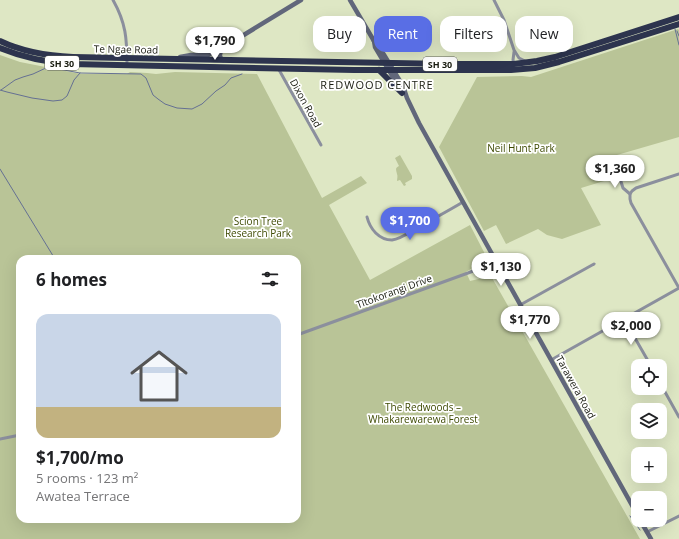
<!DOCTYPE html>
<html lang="en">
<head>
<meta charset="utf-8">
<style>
	:root { --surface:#fff; --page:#f6f6f6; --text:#202124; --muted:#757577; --accent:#596ee5 }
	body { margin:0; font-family:"Open Sans",sans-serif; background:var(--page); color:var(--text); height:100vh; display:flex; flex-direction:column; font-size:15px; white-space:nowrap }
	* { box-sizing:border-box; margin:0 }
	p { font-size:13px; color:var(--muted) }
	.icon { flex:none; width:22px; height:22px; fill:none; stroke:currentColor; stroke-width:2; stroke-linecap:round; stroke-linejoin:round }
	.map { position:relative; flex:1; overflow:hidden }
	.side { position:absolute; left:16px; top:255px; width:285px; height:268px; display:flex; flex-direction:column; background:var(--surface); border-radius:12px; box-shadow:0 4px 16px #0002 }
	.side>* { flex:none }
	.hud { position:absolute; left:313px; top:16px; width:306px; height:36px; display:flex; gap:8px }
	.controls { position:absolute; left:631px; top:359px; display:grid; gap:8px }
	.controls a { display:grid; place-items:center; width:36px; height:36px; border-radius:8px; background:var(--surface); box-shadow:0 4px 16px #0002; font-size:20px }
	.price { position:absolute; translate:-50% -34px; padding:0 9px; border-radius:14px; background:#fff; color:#222; font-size:13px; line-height:26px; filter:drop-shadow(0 1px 2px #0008) }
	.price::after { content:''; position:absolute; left:50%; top:24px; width:12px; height:9px; margin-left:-6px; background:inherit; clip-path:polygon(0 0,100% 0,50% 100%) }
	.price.on { background:var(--accent); color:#fff }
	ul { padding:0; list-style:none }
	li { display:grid; align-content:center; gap:8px; height:212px; padding:0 20px }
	li span { display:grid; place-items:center; height:124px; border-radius:12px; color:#555 }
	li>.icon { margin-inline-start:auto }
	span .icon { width:72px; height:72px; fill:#fffc; stroke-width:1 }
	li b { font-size:17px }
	h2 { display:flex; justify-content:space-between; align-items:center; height:48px; padding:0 20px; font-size:17px }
	.pill { padding:0 14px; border-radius:12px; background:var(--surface); box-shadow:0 4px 16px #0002; font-size:14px; line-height:36px }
	.pill.on { background:var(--accent); color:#fff }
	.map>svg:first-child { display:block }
</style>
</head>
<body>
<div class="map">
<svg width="679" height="539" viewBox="0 0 679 539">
	<rect width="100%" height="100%" fill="#dee7c4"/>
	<!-- green -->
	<g fill="#b9c497" fill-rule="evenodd">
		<polygon points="678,29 679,30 679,137 617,155 621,166 616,169 614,178 581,188 601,225 562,239 547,235 538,229 506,244 496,225 484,231 439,147 477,77 522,76 531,77"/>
		<path d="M 0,55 L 20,62 L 81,74 L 127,74 L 130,72 L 147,73 L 156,74 L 175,72 L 257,74 L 322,198 L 361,176 L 367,183 L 329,205 L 370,280 L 470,225 L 486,256 L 484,261 L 466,272 L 470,281 L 491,276 L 640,539 L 0,539 ZM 20,259 L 297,259 L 297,519 L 20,519 Z"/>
		<path d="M 400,155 L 412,176 L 412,179 L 405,183 L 406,185 L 404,186 L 400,180 L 397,181 C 397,179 398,176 397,174 C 396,169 395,168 399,166 L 395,158 Z"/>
	</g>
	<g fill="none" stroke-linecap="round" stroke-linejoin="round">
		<!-- stream -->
		<g stroke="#657093" stroke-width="1">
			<polyline points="675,29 679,45"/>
			<polyline points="677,31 679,36"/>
			<polyline points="0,90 7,92 32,98 53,101 62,100 67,96 74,80 80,73"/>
			<polyline points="1,90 15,80 23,77 33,74 48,67 80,73 141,74 146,78 153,95 158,99 165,104 177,108 192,109 202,104 216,91 225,85 231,78 242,74"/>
			<polyline points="0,169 55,259"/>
			<polyline points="630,516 640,530"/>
		</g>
		<!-- street -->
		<g stroke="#8b8f9d" stroke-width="3">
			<path d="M 113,0 C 126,23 127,39 127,65"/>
			<polyline points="494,0 504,20 514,50 519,58 525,61"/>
			<polyline points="514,52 513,60 514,64"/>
			<polyline points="278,68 321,145"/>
			<polyline points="618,172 623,188 630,194 630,199 631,203 679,288"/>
			<polyline points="630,194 632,191 636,188 679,174"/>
			<path d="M 367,217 C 370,229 379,240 392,240 C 401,239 410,232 417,228 C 433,219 448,211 463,202"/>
			<polyline points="520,305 594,264"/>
			<polyline points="624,319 651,366"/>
			<polyline points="297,335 468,273 486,266 495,261"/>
			<polyline points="551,360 679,288"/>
			<polyline points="660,383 679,417"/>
			<polyline points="0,439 20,435"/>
			<polyline points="647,532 679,516"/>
		</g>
		<!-- secondary -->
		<g stroke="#61677b" stroke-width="4.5">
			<polyline points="350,0 374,41 375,47 400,89"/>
			<polyline points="374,41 378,45 403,86 407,98 419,123 638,516"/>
			<polyline points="180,57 191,55 208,55 219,48 229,44 301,0"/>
			<path d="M 223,60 L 220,57 C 219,52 222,49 226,46"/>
			<polyline points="640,520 651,539"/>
		</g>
		<!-- highway -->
		<g stroke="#2d344e" stroke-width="6">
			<path d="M 0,41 C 23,52 48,56 73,57 L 448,64 L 514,64 L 537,61 L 555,57 L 679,17"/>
			<path d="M 0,48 C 24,58 45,62 71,64 L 354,70 L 511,70 L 535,68 L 559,62 L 679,24"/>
			<polyline points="379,70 402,93"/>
		</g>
	</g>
	<g text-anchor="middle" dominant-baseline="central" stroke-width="3.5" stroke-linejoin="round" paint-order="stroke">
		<!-- shield labels -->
		<g fill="#fff" stroke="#5d5f57" stroke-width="1">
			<rect x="45" y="56" width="34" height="14" rx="3"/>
			<rect x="423" y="57" width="34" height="14" rx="3"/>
		</g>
		<g font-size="9" font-weight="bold" fill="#181b0f">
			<text x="62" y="63">SH 30</text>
			<text x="440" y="64">SH 30</text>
		</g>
		<!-- street labels -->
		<g font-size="10" fill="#181b0f" stroke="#fff">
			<text transform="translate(126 49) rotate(1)">Te Ngae Road</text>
			<text transform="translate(306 103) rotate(61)">Dixon Road</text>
			<text transform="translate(394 291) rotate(-20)">Tītokorangi Drive</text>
			<text transform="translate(576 387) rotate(61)">Tarawera Road</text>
		</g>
		<!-- park labels -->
		<g font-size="10" fill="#3d4900" stroke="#fff">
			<text x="521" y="148">Neil Hunt Park</text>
			<text x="258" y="221">Scion Tree<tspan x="258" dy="12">Research Park</tspan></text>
			<text x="423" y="407">The Redwoods –<tspan x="423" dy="12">Whakarewarewa Forest</tspan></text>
		</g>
		<!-- neighbourhood labels -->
		<g font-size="11" letter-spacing="1" fill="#181b0f" stroke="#fff">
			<text x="377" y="84">REDWOOD CENTRE</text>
		</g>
	</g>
</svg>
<div class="controls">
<a><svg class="icon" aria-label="locate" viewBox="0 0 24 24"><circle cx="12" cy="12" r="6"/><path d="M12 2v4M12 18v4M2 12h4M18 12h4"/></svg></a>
<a><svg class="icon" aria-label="layers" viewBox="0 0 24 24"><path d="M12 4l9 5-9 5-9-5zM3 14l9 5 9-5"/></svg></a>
<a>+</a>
<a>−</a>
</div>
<b class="price" style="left:215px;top:61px">$1,790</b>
<b class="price" style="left:615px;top:189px">$1,360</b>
<b class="price on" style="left:410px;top:241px">$1,700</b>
<b class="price" style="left:501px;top:287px">$1,130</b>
<b class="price" style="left:530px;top:340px">$1,770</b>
<b class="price" style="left:631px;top:346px">$2,000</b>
<div class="hud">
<a class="pill">Buy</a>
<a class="pill on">Rent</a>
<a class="pill">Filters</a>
<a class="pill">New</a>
</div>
<section class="side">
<h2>6 homes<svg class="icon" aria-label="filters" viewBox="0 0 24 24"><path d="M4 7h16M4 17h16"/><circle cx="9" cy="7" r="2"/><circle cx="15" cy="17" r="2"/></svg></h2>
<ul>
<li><span style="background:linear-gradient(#c9d6e8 75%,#c2b280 0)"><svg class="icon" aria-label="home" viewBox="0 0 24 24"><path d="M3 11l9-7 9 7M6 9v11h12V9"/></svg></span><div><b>$1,700/mo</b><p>5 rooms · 123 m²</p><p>Awatea Terrace</p></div></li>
</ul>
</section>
</div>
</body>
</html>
